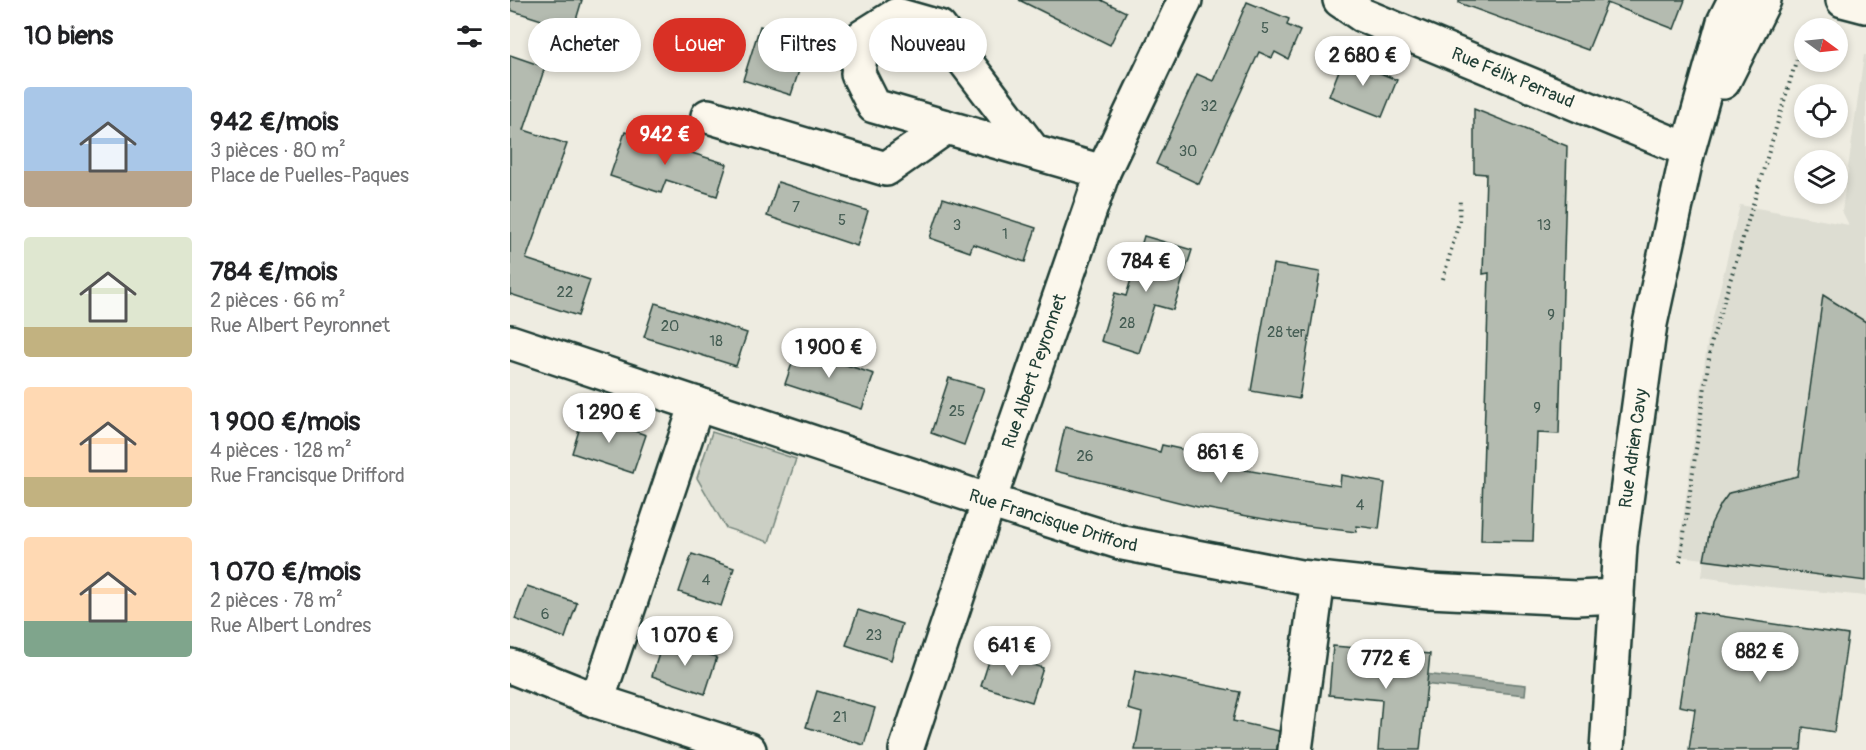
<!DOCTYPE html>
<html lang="fr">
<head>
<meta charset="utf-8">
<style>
	:root { --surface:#fff; --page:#f6f6f6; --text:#202124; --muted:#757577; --accent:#d93025 }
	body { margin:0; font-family:Pangolin,sans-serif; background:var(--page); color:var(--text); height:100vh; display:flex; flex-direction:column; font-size:22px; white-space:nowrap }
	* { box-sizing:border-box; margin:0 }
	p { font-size:20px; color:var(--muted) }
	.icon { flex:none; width:33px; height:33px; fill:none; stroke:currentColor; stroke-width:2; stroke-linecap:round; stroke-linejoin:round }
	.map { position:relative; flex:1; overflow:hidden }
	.drawer { display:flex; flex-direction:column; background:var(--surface); width:510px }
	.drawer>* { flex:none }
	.guide { position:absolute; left:18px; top:18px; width:570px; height:54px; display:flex; gap:12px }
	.needle { width:39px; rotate:105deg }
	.fabs { position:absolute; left:1284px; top:18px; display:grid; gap:12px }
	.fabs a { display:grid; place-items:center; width:54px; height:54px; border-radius:50%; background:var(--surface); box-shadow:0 3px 9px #0003; font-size:30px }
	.price { position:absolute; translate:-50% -51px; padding:0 14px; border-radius:21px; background:#fff; color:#222; font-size:20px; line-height:39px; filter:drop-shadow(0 2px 3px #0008) }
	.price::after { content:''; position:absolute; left:50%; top:36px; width:18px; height:14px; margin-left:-9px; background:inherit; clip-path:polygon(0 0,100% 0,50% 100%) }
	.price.active { background:var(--accent); color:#fff }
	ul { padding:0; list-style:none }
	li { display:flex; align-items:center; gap:18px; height:150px; padding:0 24px }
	li span { display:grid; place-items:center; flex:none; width:168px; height:120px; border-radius:6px; color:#555 }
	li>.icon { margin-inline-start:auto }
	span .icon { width:72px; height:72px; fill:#fffc; stroke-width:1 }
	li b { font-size:26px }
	h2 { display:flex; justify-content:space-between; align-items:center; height:72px; padding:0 24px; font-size:26px }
	.chip { padding:0 21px; border-radius:27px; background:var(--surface); box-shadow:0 3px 9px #0003; font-size:21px; line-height:54px }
	.chip.active { background:var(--accent); color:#fff }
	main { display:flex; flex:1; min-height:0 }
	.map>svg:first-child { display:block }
</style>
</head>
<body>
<main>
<section class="drawer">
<h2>10 biens<svg class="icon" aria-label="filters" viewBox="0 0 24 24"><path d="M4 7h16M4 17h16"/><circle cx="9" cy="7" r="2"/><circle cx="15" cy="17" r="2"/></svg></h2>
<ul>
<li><span style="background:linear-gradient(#a9c7e8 70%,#b9a48a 0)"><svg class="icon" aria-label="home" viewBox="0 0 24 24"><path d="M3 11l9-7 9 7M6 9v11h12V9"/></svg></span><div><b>942 €/mois</b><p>3 pièces · 80 m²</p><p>Place de Puelles-Paques</p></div></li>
<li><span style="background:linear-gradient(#dfe7d0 75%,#c2b280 0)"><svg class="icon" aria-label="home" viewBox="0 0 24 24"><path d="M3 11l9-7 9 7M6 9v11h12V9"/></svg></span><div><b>784 €/mois</b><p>2 pièces · 66 m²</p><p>Rue Albert Peyronnet</p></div></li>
<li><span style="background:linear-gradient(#ffd9b3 75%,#c2b280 0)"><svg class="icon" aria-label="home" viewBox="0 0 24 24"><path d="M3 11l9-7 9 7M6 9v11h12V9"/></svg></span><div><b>1 900 €/mois</b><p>4 pièces · 128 m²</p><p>Rue Francisque Drifford</p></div></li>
<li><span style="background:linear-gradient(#ffd9b3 70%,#7fa58c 0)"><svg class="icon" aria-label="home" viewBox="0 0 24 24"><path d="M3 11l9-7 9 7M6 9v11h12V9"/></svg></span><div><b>1 070 €/mois</b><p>2 pièces · 78 m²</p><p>Rue Albert Londres</p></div></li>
</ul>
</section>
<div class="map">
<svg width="1356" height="750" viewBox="0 0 1356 750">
	<rect width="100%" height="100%" fill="#eeece1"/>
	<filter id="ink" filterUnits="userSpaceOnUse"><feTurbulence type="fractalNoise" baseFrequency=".0167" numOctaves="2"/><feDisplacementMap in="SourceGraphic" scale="12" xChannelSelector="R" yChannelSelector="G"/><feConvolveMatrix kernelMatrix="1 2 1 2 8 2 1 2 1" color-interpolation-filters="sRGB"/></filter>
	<g filter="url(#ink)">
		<!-- built -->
		<polygon fill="#ddddd2" points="1354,55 1356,55 1356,596 1260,587 1192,577 1194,559 1168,556 1198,338 1230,205 1339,225 1332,211"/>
		<!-- green -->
		<polygon fill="#cbcfc4" stroke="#75867c" stroke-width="1.5" points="202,432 286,459 259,542 216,528 187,478"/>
		<!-- water -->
		<polygon fill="#9fa89f" stroke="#6c7d74" stroke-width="1.5" points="914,674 1016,685 1015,695 913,684"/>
		<!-- building -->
		<g fill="#b4bbb0" stroke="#1f3d34" stroke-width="1.5">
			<polygon points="0,0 72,0 63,30 0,10"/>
			<polygon points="509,0 591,0 616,12 600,45"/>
			<polygon points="949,0 1175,0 1164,29 1097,3 1078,50 949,3"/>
			<polygon points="737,2 779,19 777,25 790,31 778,59 765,52 762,58 749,52 689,184 646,164 687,74 703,81"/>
			<polygon points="250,26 299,40 281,95 233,80"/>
			<polygon points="0,55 35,67 14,130 57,144 16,259 80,280 68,316 0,294"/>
			<polygon points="835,55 860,64 858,68 887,80 872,117 819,96"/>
			<polygon points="964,109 1057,146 1049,434 1027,433 1023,541 971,540 979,273 973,274 976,174 964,173"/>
			<polygon points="115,132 217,164 207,196 156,180 151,193 100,176"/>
			<polygon points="268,182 358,211 347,246 257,216"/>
			<polygon points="433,198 526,228 515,262 463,244 460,252 420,238"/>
			<polygon points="634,236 682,250 663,310 644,305 629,353 591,341 605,293 616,296"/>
			<polygon points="763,264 810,272 789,399 741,391"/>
			<polygon points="1313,295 1356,322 1356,581 1194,560 1201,524 1211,504 1219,493 1288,476"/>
			<polygon points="145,303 237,333 226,366 134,337"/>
			<polygon points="287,349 364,374 352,409 275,384"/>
			<polygon points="439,378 474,388 454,445 421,433"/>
			<polygon points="74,414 136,435 123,473 62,453"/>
			<polygon points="555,427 650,452 652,445 702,456 700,464 830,486 831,475 875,483 869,529 847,526 846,532 782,524 688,507 545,471"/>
			<polygon points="182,554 224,568 211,606 169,592"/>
			<polygon points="17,586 67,603 55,638 5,619"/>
			<polygon points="348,610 392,624 381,660 336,645"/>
			<polygon points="1184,612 1338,635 1324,732 1293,727 1291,750 1179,750 1185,709 1169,706"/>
			<polygon points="153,641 207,657 195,694 142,676"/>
			<polygon points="823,646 920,654 910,750 868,750 872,700 819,695"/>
			<polygon points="482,652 533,668 522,702 471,686"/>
			<polygon points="625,671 730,692 723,721 769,731 767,750 625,750 632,713 618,709"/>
			<polygon points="307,691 365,708 354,745 296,727"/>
		</g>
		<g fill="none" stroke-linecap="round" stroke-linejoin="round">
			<!-- minor casing -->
			<g stroke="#1f3d34" stroke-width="38">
				<g id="minor">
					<path id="s1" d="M 830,0 L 852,15 L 1178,150"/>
					<polyline points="1333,0 1356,6"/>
					<polyline points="198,116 376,169 436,127 593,172"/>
					<polyline points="436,127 364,106 348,74 352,37 387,15 429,27 524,152"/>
					<path id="s2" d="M 0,342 L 479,501 L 613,543 L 790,577 L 919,591 L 1066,598 L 1107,596"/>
					<polyline points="0,666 87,701 239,750"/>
					<polyline points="87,701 187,404"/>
					<path id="s3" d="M 396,750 L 479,501 L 593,172 L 675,0"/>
					<polyline points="785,750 808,579"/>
				</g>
			</g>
			<!-- major casing -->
			<g stroke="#1f3d34" stroke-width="38">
				<g id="major">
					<polyline points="1213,82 1254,0"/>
					<path id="s4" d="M 1097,750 L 1110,545 L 1140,324 L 1178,150 L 1214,22 L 1225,0"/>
				</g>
			</g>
			<!-- path -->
			<g stroke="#1f3d34" stroke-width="4" stroke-dasharray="1.5 4.5" stroke-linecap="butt">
				<polyline points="933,279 949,222 950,198"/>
				<polyline points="1170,562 1201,344 1290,48"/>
			</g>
			<!-- minor -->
			<use href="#minor" stroke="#fbf7ec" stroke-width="33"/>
			<!-- major -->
			<use href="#major" stroke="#fbf7ec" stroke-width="33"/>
		</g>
	</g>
	<g text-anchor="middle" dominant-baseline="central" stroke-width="5" stroke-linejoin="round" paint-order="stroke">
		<!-- number labels -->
		<g font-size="15" fill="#445c53">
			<text x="755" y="28">5</text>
			<text x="699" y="106">32</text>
			<text x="678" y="151">30</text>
			<text x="286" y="207">7</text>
			<text x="332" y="220">5</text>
			<text x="447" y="225">3</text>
			<text x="1034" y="225">13</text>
			<text x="495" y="234">1</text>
			<text x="55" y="292">22</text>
			<text x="1041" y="315">9</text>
			<text x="617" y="323">28</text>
			<text x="160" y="326">20</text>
			<text x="776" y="332">28 ter</text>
			<text x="206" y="341">18</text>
			<text x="1027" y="408">9</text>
			<text x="447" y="411">25</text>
			<text x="575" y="456">26</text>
			<text x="850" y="505">4</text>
			<text x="196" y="580">4</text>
			<text x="35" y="614">6</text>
			<text x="364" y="635">23</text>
			<text x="330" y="717">21</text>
		</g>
		<!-- street labels -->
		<g font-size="18" fill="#1f3d34" stroke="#fbf7ec">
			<text stroke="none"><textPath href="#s1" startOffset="190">Rue Félix Perraud</textPath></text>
			<text stroke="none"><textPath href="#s3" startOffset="400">Rue Albert Peyronnet</textPath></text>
			<text stroke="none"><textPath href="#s4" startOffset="303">Rue Adrien Cavy</textPath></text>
			<text stroke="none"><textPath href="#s2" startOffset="572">Rue Francisque Drifford</textPath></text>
		</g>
	</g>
</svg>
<div class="fabs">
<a><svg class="needle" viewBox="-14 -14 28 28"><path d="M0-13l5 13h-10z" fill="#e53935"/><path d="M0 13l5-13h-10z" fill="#757577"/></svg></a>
<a><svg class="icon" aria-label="locate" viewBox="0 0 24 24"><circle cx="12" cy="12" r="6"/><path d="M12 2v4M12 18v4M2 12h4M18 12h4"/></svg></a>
<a><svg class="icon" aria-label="layers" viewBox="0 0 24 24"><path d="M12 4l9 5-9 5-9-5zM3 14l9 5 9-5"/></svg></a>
</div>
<b class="price" style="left:853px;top:87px">2 680 €</b>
<b class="price active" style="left:155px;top:166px">942 €</b>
<b class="price" style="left:636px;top:293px">784 €</b>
<b class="price" style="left:319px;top:379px">1 900 €</b>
<b class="price" style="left:99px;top:444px">1 290 €</b>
<b class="price" style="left:711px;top:484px">861 €</b>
<b class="price" style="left:175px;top:667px">1 070 €</b>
<b class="price" style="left:502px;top:677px">641 €</b>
<b class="price" style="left:1250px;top:683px">882 €</b>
<b class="price" style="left:876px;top:690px">772 €</b>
<div class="guide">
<a class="chip">Acheter</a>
<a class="chip active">Louer</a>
<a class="chip">Filtres</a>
<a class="chip">Nouveau</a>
</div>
</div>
</main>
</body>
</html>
